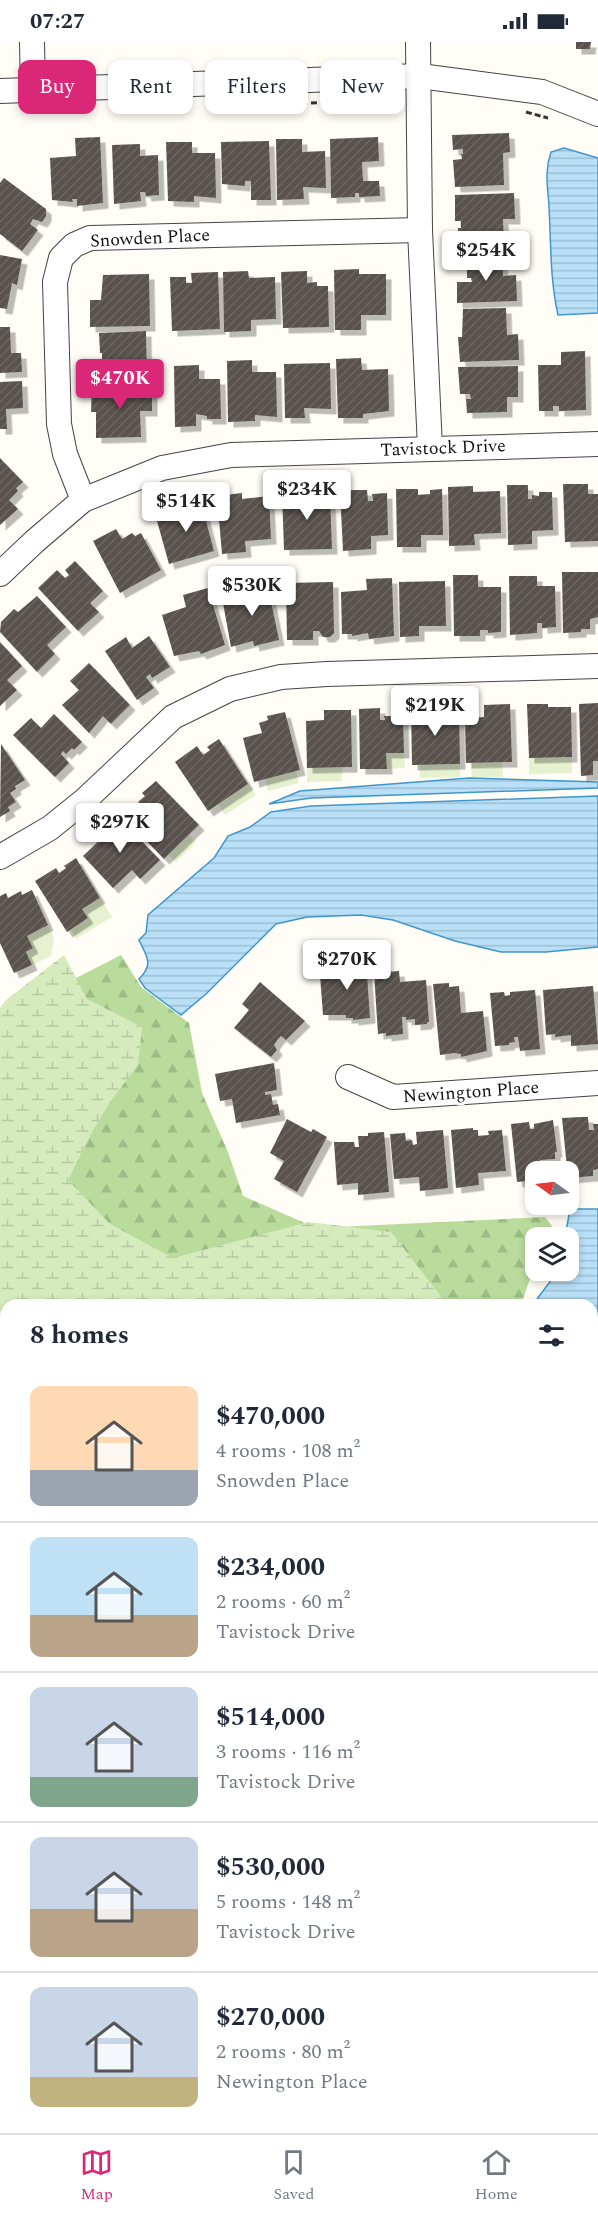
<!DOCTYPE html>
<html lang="en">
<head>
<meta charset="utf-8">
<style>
	:root { --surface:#fff; --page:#f6f6f7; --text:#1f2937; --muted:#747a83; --line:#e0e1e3; --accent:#db2777 }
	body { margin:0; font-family:Spectral,serif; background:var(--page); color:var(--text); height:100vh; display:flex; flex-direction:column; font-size:22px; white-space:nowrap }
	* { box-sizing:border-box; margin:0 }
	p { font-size:20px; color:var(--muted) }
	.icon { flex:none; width:33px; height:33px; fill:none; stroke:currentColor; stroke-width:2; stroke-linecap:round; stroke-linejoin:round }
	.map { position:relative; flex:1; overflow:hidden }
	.details { position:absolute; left:0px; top:1257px; width:598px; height:834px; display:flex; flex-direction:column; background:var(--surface); border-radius:18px 18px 0 0; box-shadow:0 3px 9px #0003 }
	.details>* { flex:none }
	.banner { position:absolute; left:18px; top:18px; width:562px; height:54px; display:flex; gap:12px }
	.needle { width:39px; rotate:284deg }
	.controls { position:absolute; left:525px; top:1119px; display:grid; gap:12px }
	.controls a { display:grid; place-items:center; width:54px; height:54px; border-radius:12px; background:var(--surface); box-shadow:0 3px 9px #0003; font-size:30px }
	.price { position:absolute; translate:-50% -51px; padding:0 14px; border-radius:6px; background:#fff; color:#222; font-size:20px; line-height:39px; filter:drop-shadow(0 2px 3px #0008) }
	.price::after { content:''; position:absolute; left:50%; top:36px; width:18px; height:14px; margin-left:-9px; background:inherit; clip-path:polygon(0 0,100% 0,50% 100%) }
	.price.selected { background:var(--accent); color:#fff }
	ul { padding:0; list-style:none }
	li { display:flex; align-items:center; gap:18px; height:150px; padding:0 30px }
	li+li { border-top:2px solid var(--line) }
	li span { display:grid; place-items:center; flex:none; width:168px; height:120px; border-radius:12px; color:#555 }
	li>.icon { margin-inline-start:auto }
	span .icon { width:72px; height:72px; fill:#fffc; stroke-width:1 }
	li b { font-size:26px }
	h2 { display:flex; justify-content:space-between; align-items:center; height:72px; padding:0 30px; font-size:26px }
	.tag { padding:0 21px; border-radius:12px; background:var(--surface); box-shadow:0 3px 9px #0003; font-size:21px; line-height:54px }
	.tag.selected { background:var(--accent); color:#fff }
	.status { display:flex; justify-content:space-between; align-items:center; height:42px; padding:0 30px; background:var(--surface); direction:ltr }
	.status svg { height:16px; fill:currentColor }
	.tab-bar { display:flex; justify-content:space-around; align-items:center; height:84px; border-top:2px solid var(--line); background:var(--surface); font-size:16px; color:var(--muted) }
	.tab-bar a { display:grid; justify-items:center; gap:3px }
	.tab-bar .selected { color:var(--accent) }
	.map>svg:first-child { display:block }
</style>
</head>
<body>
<div class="status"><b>07:27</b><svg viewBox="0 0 49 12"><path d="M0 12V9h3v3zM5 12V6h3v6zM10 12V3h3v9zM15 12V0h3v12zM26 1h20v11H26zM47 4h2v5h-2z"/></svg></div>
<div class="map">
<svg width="598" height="2091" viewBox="0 0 598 2091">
	<defs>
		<pattern id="grass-tufts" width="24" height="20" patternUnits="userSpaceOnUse" patternTransform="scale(1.5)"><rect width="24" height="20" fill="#d5ebbd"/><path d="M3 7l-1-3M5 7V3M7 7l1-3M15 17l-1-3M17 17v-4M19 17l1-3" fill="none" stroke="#b6c8a1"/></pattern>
		<pattern id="forest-firs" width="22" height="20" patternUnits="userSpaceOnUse" patternTransform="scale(1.5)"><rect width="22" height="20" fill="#b9dc9c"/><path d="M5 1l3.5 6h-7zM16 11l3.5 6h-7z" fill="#9ebc85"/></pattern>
		<pattern id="wetland-marsh" width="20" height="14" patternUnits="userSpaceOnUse" patternTransform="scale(1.5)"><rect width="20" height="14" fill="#d5ebbd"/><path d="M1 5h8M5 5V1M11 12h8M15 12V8" fill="none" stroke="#b6c8a1"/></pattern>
		<pattern id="water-rules" width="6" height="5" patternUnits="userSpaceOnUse" patternTransform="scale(1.5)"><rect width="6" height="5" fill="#b9e0f7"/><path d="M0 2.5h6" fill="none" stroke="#9ebfd3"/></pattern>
		<pattern id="building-hatch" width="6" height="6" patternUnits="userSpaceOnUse" patternTransform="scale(1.5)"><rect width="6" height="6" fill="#5a524d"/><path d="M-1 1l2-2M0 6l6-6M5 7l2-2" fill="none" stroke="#6d6662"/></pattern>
		<filter id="shadow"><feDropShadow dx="5.5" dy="5.5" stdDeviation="0" flood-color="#0004"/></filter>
	</defs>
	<rect width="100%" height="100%" fill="#fffdf5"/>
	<!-- grass -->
	<polygon fill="url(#grass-tufts)" points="598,1855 598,2091 459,2091 462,2085 592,2085 592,1863"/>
	<!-- forest -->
	<polygon fill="url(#forest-firs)" points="121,913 141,945 189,981 202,1051 228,1110 243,1154 316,1186 545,1175 552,1184 547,1195 536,1196 535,1222 521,1263 6,1263 6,2085 347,2085 343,2091 0,2091 0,975"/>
	<!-- wetland -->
	<polygon fill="url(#wetland-marsh)" points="64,913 87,957 142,985 138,1023 110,1060 91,1092 68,1138 110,1182 173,1216 309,1180 391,1190 446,1261 446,1263 6,1263 6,2085 291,2085 298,2091 0,2091 0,966 6,958"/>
	<!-- pitch -->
	<g fill="#e6f2cf">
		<polygon points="386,711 404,711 405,726 387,727"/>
		<polygon points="572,715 572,731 529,732 529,716"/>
		<polygon points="502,720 503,735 472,736 471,721"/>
		<polygon points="460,722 460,735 420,736 420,723"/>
		<polygon points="342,725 342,739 307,740 307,726"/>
		<polygon points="296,729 299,741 268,749 265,737"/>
		<polygon points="248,742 256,753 225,773 218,762"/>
		<polygon points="189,793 196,800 176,820 169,813"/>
		<polygon points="100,856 112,875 76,897 71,887 88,876 82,867"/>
		<polygon points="48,883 54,896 51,914 32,923 26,910 33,906 27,894"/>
	</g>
	<!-- water -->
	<g fill="url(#water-rules)" stroke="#3f96cf" stroke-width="1.5">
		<path d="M 564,106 L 598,116 L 598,271 L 558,273 C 550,238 551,201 549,165 C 548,145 544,130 551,110 Z"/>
		<polygon points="469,736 598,740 598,746 311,756 269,762 300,749"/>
		<path d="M 598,754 L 598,905 L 546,910 L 501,910 L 455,899 L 393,878 L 361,873 L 307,875 L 276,882 L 206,952 L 181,973 L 145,946 L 139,937 C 154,922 147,915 139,898 L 146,891 L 148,873 L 214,816 L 228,794 L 250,785 L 271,770 L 311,764 Z"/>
		<polygon points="570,1167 598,1167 598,1284 593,1285 592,1263 537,1263 537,1257 558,1229 568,1228 568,1196 565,1195"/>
		<polygon points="593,1596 598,1596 598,1656 593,1662"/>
	</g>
	<!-- building -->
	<g fill="url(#building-hatch)" filter="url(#shadow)">
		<polygon points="576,0 591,0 590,7 576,7"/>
		<polygon points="509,91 510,110 503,111 504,143 455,145 453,118 462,117 461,112 463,112 463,107 453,108 452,93"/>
		<polygon points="100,95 103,161 77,164 77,157 72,157 73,160 52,158 50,116 76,114 75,96"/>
		<polygon points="378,95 379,119 362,120 363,139 379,139 380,154 359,155 359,151 355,151 355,155 331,156 330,97"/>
		<polygon points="276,97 302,97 302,110 325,109 326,146 303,145 304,157 277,158"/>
		<polygon points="269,99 271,158 251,158 251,139 245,139 245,144 222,142 221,100"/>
		<polygon points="166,100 192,100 192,111 215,111 216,156 194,154 194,160 168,159"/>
		<polygon points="140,102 140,114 158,113 159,153 146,154 145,150 140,150 141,159 114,162 112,103"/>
		<polygon points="4,136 46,167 46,174 42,180 33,177 30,182 38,188 22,209 0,192 0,141"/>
		<polygon points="514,151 515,177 503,177 504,200 458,201 458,186 461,186 461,179 455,179 455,153"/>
		<polygon points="0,213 22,217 17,243 12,241 7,267 0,266"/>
		<polygon points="502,214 503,234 516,233 517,259 457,261 457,240 472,240 471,236 467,236 467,226 463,226 462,215"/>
		<polygon points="359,227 359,232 386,232 386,273 361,273 361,288 335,288 334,228"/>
		<polygon points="248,229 249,236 275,235 276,277 251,278 251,289 224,290 223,230"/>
		<polygon points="307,229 307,241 317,240 317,244 328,244 329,285 283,286 281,230"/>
		<polygon points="218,230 220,287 172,289 170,235 186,235 186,241 192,241 191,231"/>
		<polygon points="149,232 150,284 90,285 90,258 101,258 103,233"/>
		<polygon points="506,266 507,293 518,292 519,318 460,320 458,295 462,295 463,267"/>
		<polygon points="0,285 10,285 11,311 21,311 22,330 0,331"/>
		<polygon points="146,289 147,337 91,338 90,318 102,317 102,311 100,311 99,291"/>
		<polygon points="585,309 586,368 559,369 559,364 553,364 553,369 539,369 538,323 561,323 561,310"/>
		<polygon points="361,316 362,328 388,327 389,369 363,372 363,376 338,376 336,317"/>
		<polygon points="252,318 252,330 276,330 277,375 255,373 255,379 228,380 227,319"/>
		<polygon points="330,321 331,367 304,366 305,376 285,376 284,322"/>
		<polygon points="199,323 199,337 220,337 221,377 207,377 207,374 196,372 196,384 175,385 174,324"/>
		<polygon points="518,324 518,355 507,355 507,370 467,371 466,357 471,357 470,352 460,352 458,325"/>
		<polygon points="22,339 23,366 6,367 7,387 0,387 0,340"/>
		<polygon points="152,343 152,369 140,369 141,395 96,396 96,370 91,370 92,344"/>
		<polygon points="0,416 23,440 16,446 18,449 9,458 18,467 0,483"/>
		<polygon points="563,442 588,442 588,452 598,452 598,499 565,500"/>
		<polygon points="507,443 528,443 528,457 532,457 532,453 539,454 539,450 552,450 553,488 532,489 532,502 508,503"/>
		<polygon points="473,444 473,450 500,449 501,491 474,492 475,503 449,504 448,445"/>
		<polygon points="396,447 418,447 418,453 430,452 430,448 442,447 443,493 421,493 421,505 397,505"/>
		<polygon points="309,448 309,460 315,459 315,456 320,451 326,450 330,454 332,507 284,508 282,449"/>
		<polygon points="340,448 367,448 368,459 373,459 372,452 387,451 388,493 371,494 371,507 343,509"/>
		<polygon points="242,451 242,457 269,454 271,497 245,499 246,510 222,512 217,454"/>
		<polygon points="200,456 214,509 169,522 157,479 183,471 181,461"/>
		<polygon points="116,487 122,497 132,491 135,494 141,491 161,528 120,551 93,499"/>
		<polygon points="75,519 103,549 90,561 99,570 78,589 38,546 57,528 65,536 69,533 65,528"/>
		<polygon points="562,530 598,530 598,575 590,577 590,587 581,587 581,590 563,591"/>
		<polygon points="453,533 478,533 478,545 501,545 501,590 488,591 488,588 480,588 480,594 454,594"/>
		<polygon points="509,534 537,534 537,544 555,544 556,585 542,586 542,581 537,581 537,591 510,593"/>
		<polygon points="392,536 394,594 369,597 368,591 352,594 352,592 342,592 341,550 367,548 366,537"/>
		<polygon points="445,539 446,584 419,584 419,594 400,595 399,540"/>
		<polygon points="267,540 279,598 254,604 253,599 231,605 223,561 245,556 243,544"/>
		<polygon points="333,540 334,591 330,595 323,595 319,589 313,589 313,598 287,598 286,541"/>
		<polygon points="208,546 225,603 201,612 199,609 174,614 162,573 186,565 183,553"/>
		<polygon points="37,554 66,585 47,603 55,612 37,630 0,590 1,580 14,567 18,570"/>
		<polygon points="149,594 170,625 152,636 150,632 146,635 154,646 137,658 105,609 126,595 132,606"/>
		<polygon points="0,600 22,624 7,638 17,648 0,664"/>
		<polygon points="89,621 130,663 111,682 103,674 89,691 62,663 79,648 70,639"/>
		<polygon points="598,661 598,719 593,719 593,733 581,734 579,662"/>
		<polygon points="510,662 512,720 466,721 465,679 474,679 474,676 484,675 484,663"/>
		<polygon points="527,662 548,662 548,665 571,665 572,715 529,716"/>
		<polygon points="380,666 380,678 385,678 384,674 403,674 404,711 386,711 387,727 360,727 359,667"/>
		<polygon points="411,666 436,666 436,674 443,674 443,668 459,667 460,722 412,723"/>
		<polygon points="324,668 351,668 352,725 307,726 306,679 324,678"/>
		<polygon points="285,670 300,728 254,740 243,696 262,691 259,681 268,678 267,674"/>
		<polygon points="54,672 82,700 74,708 72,706 66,712 63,709 61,712 69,721 55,735 13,693 31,676 41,686"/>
		<polygon points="219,697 248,742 208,769 175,720 197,704 203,713 210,708 207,705"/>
		<polygon points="1,702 25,738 15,744 16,747 10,751 16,760 8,765 10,769 0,775"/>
		<polygon points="156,739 199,783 164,817 131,783 146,768 138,760 145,754 142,751"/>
		<polygon points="117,774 160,818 140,837 132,828 113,846 83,814 102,796 98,792"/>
		<polygon points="76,816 100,856 82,867 88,876 67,890 35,839 56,826 59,831 66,826 64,824"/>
		<polygon points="32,848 48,883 27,894 33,906 26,910 32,923 14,931 0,901 0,854 6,851 8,856 21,849 22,853"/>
		<polygon points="366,918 370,976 353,978 353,976 346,976 346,973 323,973 320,933 335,932 337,929 337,921"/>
		<polygon points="399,929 400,940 426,938 429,980 427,980 427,982 415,983 415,977 406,978 406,975 402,975 403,992 386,994 386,991 378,992 374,931"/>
		<polygon points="260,940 305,979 286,998 281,994 278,997 274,1003 277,1008 271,1015 234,986 249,968 242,962"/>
		<polygon points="449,941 449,945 459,944 461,971 483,969 487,1009 461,1015 461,1012 454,1011 440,1013 433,942"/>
		<polygon points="593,944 598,1002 571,1004 571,993 555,995 555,992 546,993 543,948"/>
		<polygon points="535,948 540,1007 520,1009 518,995 514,995 515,1000 509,1001 509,1003 495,1004 490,951 504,950 505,954 510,953 510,950"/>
		<polygon points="274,1021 277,1048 265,1050 265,1053 271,1052 273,1063 278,1062 280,1073 236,1081 232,1057 220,1059 215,1032"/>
		<polygon points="581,1075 588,1075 589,1088 594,1088 593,1082 598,1082 598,1127 593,1128 593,1134 568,1136 562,1076"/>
		<polygon points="287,1077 311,1090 313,1087 327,1095 297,1150 274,1137 284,1119 270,1111"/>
		<polygon points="553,1078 557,1110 555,1110 555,1117 540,1118 541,1130 536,1130 536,1138 517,1140 511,1082 529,1080 530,1087 534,1087 534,1082"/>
		<polygon points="473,1086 473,1088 478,1088 478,1094 489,1093 488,1089 502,1088 506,1129 478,1131 479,1143 456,1146 451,1088"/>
		<polygon points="443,1088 448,1146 420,1149 419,1135 394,1137 390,1092 405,1091 406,1099 412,1098 413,1103 417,1102 416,1090"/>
		<polygon points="384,1090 389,1150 358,1153 358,1141 337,1143 334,1100 354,1100 355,1105 359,1105 358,1094 368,1094 368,1091"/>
		<polygon points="592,1348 598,1354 598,1359 592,1364"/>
	</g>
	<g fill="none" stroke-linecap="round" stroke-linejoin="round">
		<!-- minor casing -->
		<g stroke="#444" stroke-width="26">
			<g id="minor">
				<polyline points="32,0 33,48"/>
				<polyline points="418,0 420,188 430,406"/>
				<polyline points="0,49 420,34 542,50 598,72"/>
				<polyline points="83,458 65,412 59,382 55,240 61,216 74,203 90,196 420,188"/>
				<polyline points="0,532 35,499 83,458 162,426 231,413 598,402"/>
				<polyline points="0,815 50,786 86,757 173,675 230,647 281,635 327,632 598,624"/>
				<polyline points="348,1035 393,1055 598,1041"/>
			</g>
		</g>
		<!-- major casing -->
		<g stroke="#222" stroke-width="32">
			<g id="major">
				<polyline points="592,1742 598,1735"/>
				<polyline points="592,1836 598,1829"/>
				<polyline points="378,2091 381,2085"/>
				<polyline points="442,2091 446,2085"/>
			</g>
		</g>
		<!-- path -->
		<g stroke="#333" stroke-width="3" stroke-dasharray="6 3" stroke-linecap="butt">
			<polyline points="248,63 400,58"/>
			<polyline points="526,70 548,76"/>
			<polyline points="592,1888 598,1878"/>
			<polyline points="476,2091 479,2085"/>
		</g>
		<!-- minor -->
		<use href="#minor" stroke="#fff" stroke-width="24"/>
		<!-- major -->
		<use href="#major" stroke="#f9d66b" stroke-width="30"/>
	</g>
	<g text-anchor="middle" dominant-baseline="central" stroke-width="6" stroke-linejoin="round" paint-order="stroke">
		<!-- street labels -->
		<g font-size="18" fill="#111" stroke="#fff">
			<text transform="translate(150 196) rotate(-3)">Snowden Place</text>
			<text transform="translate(443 406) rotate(-2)">Tavistock Drive</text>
			<text transform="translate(471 1050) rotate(-4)">Newington Place</text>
		</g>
	</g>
</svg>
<div class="controls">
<a><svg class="needle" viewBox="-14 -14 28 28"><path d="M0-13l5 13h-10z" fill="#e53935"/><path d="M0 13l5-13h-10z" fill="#747a83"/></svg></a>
<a><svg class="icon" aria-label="layers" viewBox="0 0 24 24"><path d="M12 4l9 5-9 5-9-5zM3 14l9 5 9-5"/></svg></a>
</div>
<b class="price" style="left:486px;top:240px">$254K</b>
<b class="price selected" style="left:120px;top:368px">$470K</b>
<b class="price" style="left:307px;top:479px">$234K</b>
<b class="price" style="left:186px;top:491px">$514K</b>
<b class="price" style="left:252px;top:575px">$530K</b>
<b class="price" style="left:435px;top:695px">$219K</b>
<b class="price" style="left:120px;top:812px">$297K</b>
<b class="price" style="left:347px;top:949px">$270K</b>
<div class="banner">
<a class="tag selected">Buy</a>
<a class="tag">Rent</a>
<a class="tag">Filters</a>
<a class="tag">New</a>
</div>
<section class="details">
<h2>8 homes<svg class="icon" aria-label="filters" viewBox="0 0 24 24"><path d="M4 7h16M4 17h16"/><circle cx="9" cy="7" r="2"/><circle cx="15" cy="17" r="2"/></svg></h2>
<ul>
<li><span style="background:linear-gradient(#ffd9b3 70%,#9aa5b1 0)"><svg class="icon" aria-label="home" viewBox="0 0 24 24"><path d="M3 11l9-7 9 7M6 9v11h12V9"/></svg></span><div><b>$470,000</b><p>4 rooms · 108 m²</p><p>Snowden Place</p></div></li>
<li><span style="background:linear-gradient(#bfe0f5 65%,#b9a48a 0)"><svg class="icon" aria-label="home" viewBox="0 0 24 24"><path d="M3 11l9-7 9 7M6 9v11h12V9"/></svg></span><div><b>$234,000</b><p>2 rooms · 60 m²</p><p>Tavistock Drive</p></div></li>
<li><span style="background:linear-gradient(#c9d6e8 75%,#7fa58c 0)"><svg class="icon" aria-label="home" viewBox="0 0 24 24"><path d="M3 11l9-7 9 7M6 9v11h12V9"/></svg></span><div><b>$514,000</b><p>3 rooms · 116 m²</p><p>Tavistock Drive</p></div></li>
<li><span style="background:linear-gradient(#c9d6e8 60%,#b9a48a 0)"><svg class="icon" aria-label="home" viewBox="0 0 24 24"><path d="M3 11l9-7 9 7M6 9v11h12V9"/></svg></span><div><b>$530,000</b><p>5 rooms · 148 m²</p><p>Tavistock Drive</p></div></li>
<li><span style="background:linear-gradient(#c9d6e8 75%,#c2b280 0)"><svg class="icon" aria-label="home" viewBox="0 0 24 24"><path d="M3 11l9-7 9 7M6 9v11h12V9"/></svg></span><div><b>$270,000</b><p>2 rooms · 80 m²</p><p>Newington Place</p></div></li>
</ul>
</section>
</div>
<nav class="tab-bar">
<a class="selected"><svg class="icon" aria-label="map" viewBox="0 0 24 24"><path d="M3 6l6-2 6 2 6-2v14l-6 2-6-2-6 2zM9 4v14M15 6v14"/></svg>Map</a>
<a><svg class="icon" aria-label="saved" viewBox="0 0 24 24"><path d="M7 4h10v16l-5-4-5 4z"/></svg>Saved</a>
<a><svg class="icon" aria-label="home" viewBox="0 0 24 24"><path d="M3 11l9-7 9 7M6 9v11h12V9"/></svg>Home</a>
</nav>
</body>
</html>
